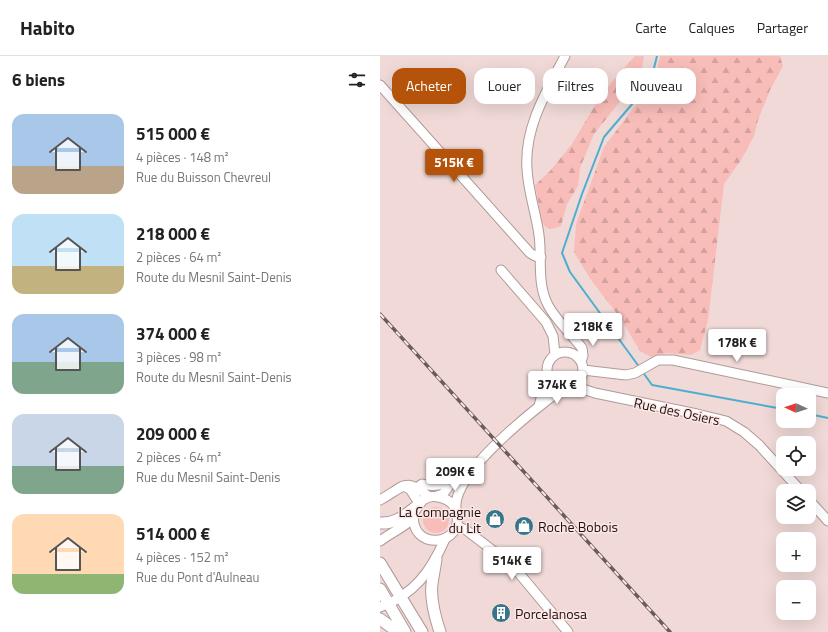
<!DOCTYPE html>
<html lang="fr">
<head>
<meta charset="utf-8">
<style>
	:root { --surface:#fff; --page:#f6f6f6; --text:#222; --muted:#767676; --line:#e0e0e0; --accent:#b45309 }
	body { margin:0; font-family:"Titillium Web",sans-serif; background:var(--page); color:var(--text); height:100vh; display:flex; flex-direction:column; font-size:15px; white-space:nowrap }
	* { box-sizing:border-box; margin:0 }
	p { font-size:13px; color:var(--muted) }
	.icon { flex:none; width:22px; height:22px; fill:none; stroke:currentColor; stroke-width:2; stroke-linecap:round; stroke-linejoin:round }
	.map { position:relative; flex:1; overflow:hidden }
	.sheet { display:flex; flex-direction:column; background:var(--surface); width:380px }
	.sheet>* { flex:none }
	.guide { position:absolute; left:12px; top:12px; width:376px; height:36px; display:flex; gap:8px }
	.needle { width:26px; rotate:274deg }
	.controls { position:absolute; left:396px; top:332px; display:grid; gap:8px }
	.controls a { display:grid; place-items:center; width:40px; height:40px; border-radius:8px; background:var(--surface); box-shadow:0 4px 16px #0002; font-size:20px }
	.price { position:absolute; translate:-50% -34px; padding:0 9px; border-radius:4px; background:#fff; color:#222; font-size:13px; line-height:26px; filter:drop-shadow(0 1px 2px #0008) }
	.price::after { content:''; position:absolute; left:50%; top:24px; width:12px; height:9px; margin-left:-6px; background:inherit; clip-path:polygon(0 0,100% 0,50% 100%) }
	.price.selected { background:var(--accent); color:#fff }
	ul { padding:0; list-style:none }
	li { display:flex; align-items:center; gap:12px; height:100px; padding:0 12px }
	li span { display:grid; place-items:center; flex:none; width:112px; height:80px; border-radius:12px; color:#555 }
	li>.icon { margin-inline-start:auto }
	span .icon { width:48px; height:48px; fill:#fffc; stroke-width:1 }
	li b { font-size:17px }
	h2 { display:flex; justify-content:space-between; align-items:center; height:48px; padding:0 12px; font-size:17px }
	.tag { padding:0 14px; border-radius:12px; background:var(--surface); box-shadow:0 4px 16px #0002; font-size:14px; line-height:36px }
	.tag.selected { background:var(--accent); color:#fff }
	header { display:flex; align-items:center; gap:24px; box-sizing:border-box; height:56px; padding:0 20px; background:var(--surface); border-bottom:1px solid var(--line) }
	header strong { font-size:19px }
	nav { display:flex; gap:22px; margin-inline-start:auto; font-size:14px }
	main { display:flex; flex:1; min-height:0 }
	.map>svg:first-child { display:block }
</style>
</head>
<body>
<header>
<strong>Habito</strong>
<nav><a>Carte</a><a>Calques</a><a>Partager</a></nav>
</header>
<main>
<section class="sheet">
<h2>6 biens<svg class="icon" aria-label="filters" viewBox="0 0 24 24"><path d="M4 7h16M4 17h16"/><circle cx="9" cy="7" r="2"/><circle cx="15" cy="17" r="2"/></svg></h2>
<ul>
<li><span style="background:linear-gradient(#a9c7e8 65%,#b9a48a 0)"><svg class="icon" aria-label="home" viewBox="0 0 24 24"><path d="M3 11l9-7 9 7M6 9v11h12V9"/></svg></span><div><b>515 000 €</b><p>4 pièces · 148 m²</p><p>Rue du Buisson Chevreul</p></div></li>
<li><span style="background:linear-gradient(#bfe0f5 65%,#c2b280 0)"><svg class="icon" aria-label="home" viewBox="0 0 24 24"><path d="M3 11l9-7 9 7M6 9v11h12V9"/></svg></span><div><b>218 000 €</b><p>2 pièces · 64 m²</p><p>Route du Mesnil Saint-Denis</p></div></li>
<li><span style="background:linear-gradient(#a9c7e8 60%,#7fa58c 0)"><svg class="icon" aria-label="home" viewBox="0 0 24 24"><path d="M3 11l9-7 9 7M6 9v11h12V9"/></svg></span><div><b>374 000 €</b><p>3 pièces · 98 m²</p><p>Route du Mesnil Saint-Denis</p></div></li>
<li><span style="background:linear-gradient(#c9d6e8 65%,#7fa58c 0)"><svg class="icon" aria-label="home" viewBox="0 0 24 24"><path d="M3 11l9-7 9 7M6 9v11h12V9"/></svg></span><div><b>209 000 €</b><p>2 pièces · 64 m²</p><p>Rue du Mesnil Saint-Denis</p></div></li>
<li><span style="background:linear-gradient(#ffd9b3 75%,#8fb573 0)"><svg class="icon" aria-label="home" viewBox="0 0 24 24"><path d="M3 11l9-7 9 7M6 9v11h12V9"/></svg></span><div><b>514 000 €</b><p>4 pièces · 152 m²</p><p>Rue du Pont d'Aulneau</p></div></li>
</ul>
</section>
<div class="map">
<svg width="448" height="576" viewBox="0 0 448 576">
	<defs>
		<pattern id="forest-firs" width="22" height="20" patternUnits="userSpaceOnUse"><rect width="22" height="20" fill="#f8bdb9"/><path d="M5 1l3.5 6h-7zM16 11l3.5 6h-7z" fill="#d4a19e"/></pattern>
	</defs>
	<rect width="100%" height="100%" fill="#f0d9d7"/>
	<!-- grass -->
	<circle fill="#f8bdb9" cx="56" cy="464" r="13"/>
	<!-- forest -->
	<g fill="url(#forest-firs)">
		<path d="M 255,0 L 264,0 L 262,12 L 254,28 L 214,78 L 200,112 L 198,130 L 187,148 L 181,170 C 174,173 166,175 162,166 L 155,129 L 170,115 L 192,88 L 214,51 L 231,27 Z"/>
		<polygon points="280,0 400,0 403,10 390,34 378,64 374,80 361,104 344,128 328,264 320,294 311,299 287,297 271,301 260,295 241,263 211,224 194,196 196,168 224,91 258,46 277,15"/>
	</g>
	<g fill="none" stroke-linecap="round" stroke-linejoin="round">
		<!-- stream -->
		<g stroke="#4dafce" stroke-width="2">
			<polyline points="260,312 190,216 182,197 202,138 224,81 265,33 273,16 277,0"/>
			<polyline points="262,315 272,329 403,353"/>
			<polyline points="429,358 448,362"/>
		</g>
		<!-- minor casing -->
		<g stroke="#b09a99" stroke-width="11">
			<g id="minor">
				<path d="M 185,0 C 166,36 144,72 147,113 C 148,135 156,157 159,179 C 162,201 157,226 167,247 C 173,261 192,279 202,292 L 203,300 L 201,305"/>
				<polyline points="0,29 150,197 155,200 161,201"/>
				<polyline points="121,214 166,266 173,280 175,298"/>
				<circle cx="185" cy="314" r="18"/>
				<polyline points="203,314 246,319 255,317 278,304 293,304 448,337"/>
				<polyline points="195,329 200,332 215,337 317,358 346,365 364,376 379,389 421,435"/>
				<polyline points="159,350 167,319"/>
				<polyline points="23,430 30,433 39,447"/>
				<path d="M 38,431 L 42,428 C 54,431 62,429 73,424"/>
				<polyline points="57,440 63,438 74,423 94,409"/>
				<path d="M 0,444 C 24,431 25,420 49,441"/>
				<polyline points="429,444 448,465"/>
				<path d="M 76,453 C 72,417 155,353 183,332"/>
				<polyline points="77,470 86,474 133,510 188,576"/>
				<path d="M 0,485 C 8,479 18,474 26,468 C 37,458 38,437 58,441 C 66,442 74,447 76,455 C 87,491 27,497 34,455"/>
				<path d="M 0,551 C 34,539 51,515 65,483"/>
			</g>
		</g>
		<!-- major casing -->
		<g stroke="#b09a99" stroke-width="13">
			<g id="major">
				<path d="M 0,467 C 15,468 24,460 36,451"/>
				<path d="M 56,503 C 55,511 53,520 52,528 C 50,544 55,561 60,576"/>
				<polyline points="0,507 42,576"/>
				<polyline points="0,533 25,576"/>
				<polyline points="0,563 18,576"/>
			</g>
		</g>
		<!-- minor -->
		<use href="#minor" stroke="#fff" stroke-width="9"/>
		<!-- major -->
		<use href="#major" stroke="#fff" stroke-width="11"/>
		<!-- rail casing -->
		<g stroke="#695c5a" stroke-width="3.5">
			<polyline id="rail" points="0,258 290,576"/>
		</g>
		<!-- rail -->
		<use href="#rail" stroke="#fee6e4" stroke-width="2" stroke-dasharray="6" stroke-linecap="butt"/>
	</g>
	<!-- icons -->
	<defs>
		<g id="shop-disc" transform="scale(1)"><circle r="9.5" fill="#36758a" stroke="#fee6e4"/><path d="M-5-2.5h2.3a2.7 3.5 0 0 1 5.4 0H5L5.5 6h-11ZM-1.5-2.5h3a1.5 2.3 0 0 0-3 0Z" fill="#fff"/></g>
		<g id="building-disc" transform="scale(1)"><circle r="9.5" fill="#36758a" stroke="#fee6e4"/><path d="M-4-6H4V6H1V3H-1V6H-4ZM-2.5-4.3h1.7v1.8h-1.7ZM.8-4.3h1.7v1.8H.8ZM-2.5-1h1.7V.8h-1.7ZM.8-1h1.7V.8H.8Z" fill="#fff"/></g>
	</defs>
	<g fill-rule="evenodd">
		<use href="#shop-disc" x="115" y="463"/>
		<use href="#shop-disc" x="144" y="470"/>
		<use href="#building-disc" x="121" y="557"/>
	</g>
	<g text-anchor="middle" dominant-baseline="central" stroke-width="3" stroke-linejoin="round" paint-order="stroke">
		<!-- street labels -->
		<g font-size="14" fill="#191211" stroke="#fee6e4">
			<text transform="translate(297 355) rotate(12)">Rue des Osiers</text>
		</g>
		<!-- poi labels -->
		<g font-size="14" fill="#191211" stroke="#fee6e4" text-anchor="start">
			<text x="101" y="455" text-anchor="end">La Compagnie<tspan x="101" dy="16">du Lit</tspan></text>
			<text x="158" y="470">Roche Bobois</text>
			<text x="135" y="557">Porcelanosa</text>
		</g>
	</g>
</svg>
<div class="controls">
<a><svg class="needle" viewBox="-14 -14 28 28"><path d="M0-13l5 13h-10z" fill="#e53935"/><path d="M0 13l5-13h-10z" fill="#767676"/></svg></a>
<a><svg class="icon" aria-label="locate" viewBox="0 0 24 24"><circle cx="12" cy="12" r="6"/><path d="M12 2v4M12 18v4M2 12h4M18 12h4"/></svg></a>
<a><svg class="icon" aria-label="layers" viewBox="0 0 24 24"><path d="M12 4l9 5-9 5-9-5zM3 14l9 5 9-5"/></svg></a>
<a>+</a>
<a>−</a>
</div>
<b class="price selected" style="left:74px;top:127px">515K €</b>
<b class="price" style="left:213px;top:291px">218K €</b>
<b class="price" style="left:357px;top:307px">178K €</b>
<b class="price" style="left:177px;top:349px">374K €</b>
<b class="price" style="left:75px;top:436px">209K €</b>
<b class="price" style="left:132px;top:525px">514K €</b>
<div class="guide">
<a class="tag selected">Acheter</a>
<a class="tag">Louer</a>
<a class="tag">Filtres</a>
<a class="tag">Nouveau</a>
</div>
</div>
</main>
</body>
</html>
